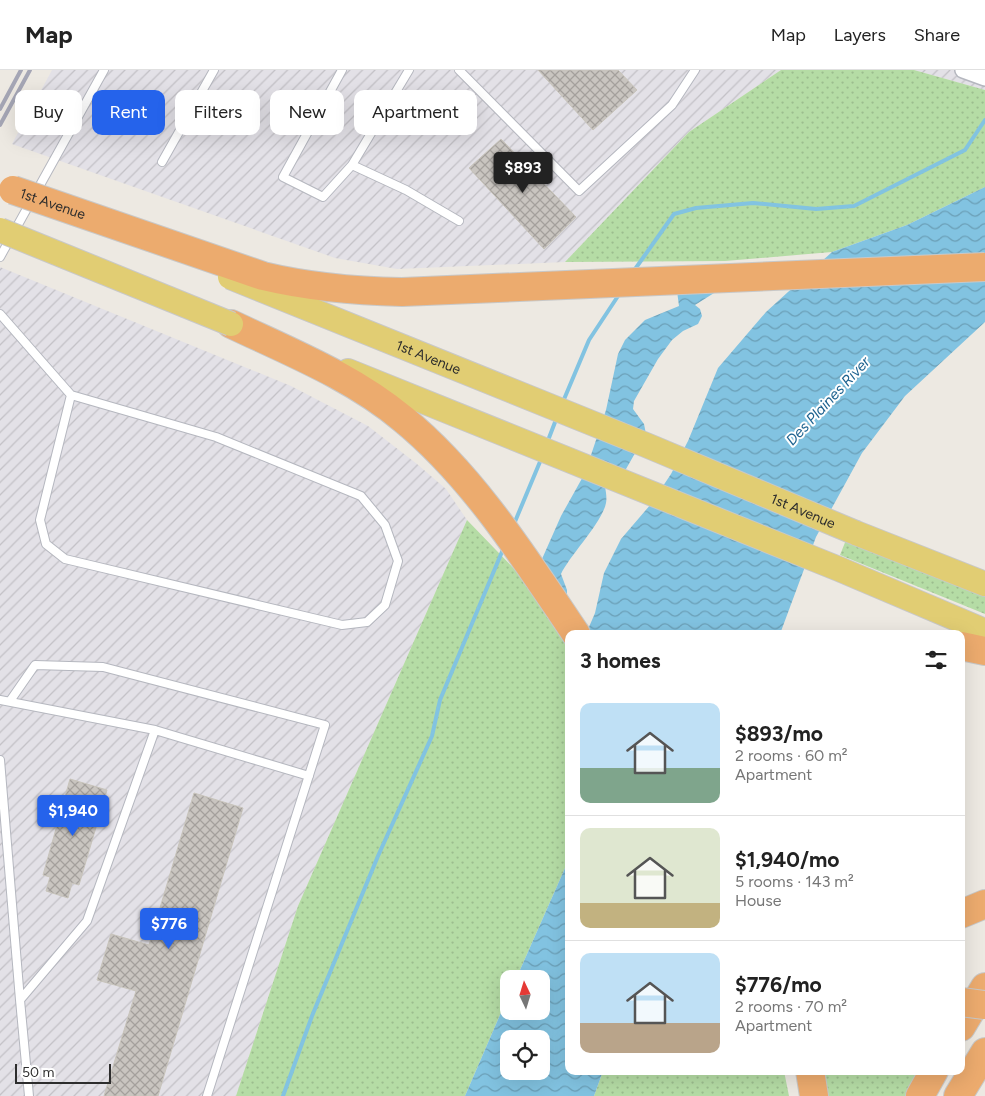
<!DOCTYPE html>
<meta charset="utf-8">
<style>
:root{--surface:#fff;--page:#f2f2f2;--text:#222;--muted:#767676;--line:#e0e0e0;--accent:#2563eb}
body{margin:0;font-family:Figtree,sans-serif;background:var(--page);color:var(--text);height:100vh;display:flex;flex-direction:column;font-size:19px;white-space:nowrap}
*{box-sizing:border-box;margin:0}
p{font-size:16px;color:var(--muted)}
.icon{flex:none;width:28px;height:28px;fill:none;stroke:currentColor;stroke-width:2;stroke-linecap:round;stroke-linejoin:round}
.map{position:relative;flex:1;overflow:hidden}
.panel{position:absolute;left:565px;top:560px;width:400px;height:445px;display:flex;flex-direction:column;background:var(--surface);border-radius:10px;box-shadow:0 5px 20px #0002}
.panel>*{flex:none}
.top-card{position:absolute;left:15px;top:20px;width:475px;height:45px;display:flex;gap:10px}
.needle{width:32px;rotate:356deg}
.fabs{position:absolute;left:500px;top:900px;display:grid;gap:10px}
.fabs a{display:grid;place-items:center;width:50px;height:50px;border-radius:10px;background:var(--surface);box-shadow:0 5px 20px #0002;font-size:25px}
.scale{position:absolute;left:15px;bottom:12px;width:96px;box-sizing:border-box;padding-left:5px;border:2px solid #2d2d2d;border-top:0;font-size:14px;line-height:18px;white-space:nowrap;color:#2d2d2d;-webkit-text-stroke:4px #fff;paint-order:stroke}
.price{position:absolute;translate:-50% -42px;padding:0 11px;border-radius:5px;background:var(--accent);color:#fff;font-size:16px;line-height:32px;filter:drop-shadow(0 1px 2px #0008)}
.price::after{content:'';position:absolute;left:50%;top:30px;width:15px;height:11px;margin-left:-8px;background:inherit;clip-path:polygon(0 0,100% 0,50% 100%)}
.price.current{background:#222;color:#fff}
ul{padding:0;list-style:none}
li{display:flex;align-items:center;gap:15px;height:125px;padding:0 15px}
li+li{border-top:1px solid var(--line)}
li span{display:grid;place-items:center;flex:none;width:140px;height:100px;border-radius:10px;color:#555}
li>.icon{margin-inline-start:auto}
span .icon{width:60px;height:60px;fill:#fffc;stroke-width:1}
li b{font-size:21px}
h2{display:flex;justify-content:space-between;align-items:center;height:60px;padding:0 15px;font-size:21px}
.pill{padding:0 18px;border-radius:10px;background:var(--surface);box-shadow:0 5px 20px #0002;font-size:18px;line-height:45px}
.pill.current{background:var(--accent);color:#fff}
header{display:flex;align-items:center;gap:30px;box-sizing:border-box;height:70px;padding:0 25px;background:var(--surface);border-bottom:1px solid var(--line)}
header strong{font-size:24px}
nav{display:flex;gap:28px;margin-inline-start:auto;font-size:18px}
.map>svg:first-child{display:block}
.industrial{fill:url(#industrial-furrows)}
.grass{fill:url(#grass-dots)}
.water{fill:url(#water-waves);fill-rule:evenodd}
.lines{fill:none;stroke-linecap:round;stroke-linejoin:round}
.stream{stroke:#82c3e1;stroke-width:4}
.building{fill:url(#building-cross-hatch);stroke:#c8c4bb}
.service-casing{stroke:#b5b7bf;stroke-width:10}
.minor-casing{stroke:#b5b7bf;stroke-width:18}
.primary-casing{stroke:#c8c8c8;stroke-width:26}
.motorway-casing{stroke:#c8c8c8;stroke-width:30}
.service{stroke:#fff;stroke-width:8}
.minor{stroke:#fff;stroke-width:15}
.primary{stroke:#e1cd73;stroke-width:24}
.motorway{stroke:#ecab6e;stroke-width:28}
.rail{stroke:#a5a6b5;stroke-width:4}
.primary-bridge-casing{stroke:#c8c8c8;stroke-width:26;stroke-linecap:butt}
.motorway-bridge-casing{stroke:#c8c8c8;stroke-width:30;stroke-linecap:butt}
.primary-bridge{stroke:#e1cd73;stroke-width:24}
.motorway-bridge{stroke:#ecab6e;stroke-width:28}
.labels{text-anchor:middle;stroke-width:4;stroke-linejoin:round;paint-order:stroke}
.street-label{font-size:14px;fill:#2d2d2d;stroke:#fff}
.water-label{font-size:15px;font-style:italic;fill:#1e6390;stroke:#fff}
</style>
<header>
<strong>Map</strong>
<nav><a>Map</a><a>Layers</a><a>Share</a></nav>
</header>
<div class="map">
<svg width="985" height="1026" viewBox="0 0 985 1026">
<defs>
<pattern id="industrial-furrows" width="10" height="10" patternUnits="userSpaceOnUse" patternTransform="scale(1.25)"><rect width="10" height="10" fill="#e3e1e7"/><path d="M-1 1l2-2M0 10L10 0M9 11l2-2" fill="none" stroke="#c3c1c6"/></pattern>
<pattern id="grass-dots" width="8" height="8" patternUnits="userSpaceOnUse" patternTransform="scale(1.25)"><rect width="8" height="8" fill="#b5dca5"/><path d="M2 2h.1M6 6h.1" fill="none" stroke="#9cbd8e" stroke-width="1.8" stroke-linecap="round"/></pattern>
<pattern id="water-waves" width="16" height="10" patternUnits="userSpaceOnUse" patternTransform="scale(1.25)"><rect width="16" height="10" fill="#82c3e1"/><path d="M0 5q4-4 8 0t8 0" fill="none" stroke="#6b9fb7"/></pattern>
<pattern id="building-cross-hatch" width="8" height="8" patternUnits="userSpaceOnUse" patternTransform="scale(1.25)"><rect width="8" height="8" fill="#c9c5c0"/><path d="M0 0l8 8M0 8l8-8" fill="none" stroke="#a4a09c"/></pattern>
</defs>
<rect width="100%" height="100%" fill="#ede9e2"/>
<!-- industrial -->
<path class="industrial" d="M 52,0 L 781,0 L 689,62 L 565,192 L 397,199 L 335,188 L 12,74 Z
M 914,0 L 985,0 L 985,20 Z
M 0,197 L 291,316 L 368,356 L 417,394 L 446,419 L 467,450 L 298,836 L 236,1026 L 0,1026 Z"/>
<!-- grass -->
<path class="grass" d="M 781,0 L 914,0 L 985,20 L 985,117 L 907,155 L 832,182 L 725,191 L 565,192 L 689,62 Z
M 467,450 L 521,506 L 569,573 L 569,789 L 516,909 L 509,909 L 509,924 L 465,1026 L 236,1026 L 298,836 Z
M 846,470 L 985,526 L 985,544 L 840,485 Z
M 603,1001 L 784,1001 L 789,1026 L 594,1026 Z
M 821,1001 L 920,1001 L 905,1026 L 825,1026 Z"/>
<!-- water -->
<path class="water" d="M 985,117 L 985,252 L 905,326 L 862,383 L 816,467 L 780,564 L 586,564 L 595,543 L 604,503 L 621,469 L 651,434 L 671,404 L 688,371 L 718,298 L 766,242 L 832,182 L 907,155 Z
M 722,218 L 695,235 L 700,239 L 702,246 L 698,254 L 683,261 L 672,270 L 658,289 L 634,331 L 633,339 L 644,354 L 646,364 L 626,399 L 605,417 C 606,422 607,428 606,433 C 602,453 570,485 561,504 L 567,520 L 567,531 L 538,498 L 561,446 L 585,403 L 606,340 L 618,284 L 625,270 L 645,250 L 679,236 L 677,221 Z
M 569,789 L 569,1001 L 603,1001 L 594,1026 L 465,1026 L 509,924 L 509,941 L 541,941 L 541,909 L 516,909 ZM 509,969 L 541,969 L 541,1001 L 509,1001 Z"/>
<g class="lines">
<!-- stream -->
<path class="stream" d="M 633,202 L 674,144 L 696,138 L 753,133 L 816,139 L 854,136 L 965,80 L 985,50
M 562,334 L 589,270 L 620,223
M 547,373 L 557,347
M 514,454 L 542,387
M 283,1026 L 312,946 L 378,786 L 432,666 L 440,630 L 504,477"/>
</g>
<!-- building -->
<path class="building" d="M 538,0 L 618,0 L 637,20 L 593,60 Z
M 501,69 L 576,147 L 544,179 L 469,98 Z
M 70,709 L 107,720 L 79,815 L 72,813 L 68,828 L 46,821 L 50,807 L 43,805 Z
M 194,723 L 243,738 L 158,1026 L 104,1026 L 136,921 L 97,910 L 111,864 L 149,875 Z"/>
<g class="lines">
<!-- service casing -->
<g class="service-casing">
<path id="service" d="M 342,0 L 283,107 L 323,127 L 352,95 L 409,0
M 459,0 L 579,121 L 672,35 L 695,0
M 162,92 L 214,0
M 352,95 L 406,120 L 459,151
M 0,187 L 104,0
M 0,244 L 71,325 L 216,367 L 361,426 L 385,455 L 398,491 L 385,535 L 367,552 L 342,555 L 65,489 L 46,474 L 40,450 L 71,325
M 0,630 L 155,660 L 87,851 L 20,930 L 0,690
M 10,631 L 35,595 L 103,597 L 325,655 L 207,1026
M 155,660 L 309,706
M 20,930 L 29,1026"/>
</g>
<!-- minor casing -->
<g class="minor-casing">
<path id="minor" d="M 963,0 L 985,8"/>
</g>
<!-- primary casing -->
<g class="primary-casing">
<path id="primary" d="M 348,301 L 839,499 L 985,561
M 856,463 L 985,514"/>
</g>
<!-- motorway casing -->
<g class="motorway-casing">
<path id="motorway" d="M 231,254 C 290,282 353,307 403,349 C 473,406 526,490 576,564
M 961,576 L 985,581
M 961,844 L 985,834
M 961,957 L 985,917
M 810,1001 L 814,1026
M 920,1026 L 934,1001
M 958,1026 L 985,982"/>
</g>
<!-- service -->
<use href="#service" class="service"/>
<!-- minor -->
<use href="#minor" class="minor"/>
<!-- primary -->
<use href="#primary" class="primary"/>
<!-- motorway -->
<use href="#motorway" class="motorway"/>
<!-- rail -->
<path class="rail" d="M 0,39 L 21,0
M 0,55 L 30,0"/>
<!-- primary-bridge casing -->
<g class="primary-bridge-casing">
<g id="primary-bridge">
<path d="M 0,160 L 231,254"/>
<path id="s1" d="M 230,207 L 646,375 L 856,463"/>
</g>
</g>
<!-- motorway-bridge casing -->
<g class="motorway-bridge-casing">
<g id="motorway-bridge">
<path id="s2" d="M 13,120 L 263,206 C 309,217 354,221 402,222 L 985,197"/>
<path d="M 961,932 L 985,935"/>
</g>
</g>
<!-- primary-bridge -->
<use href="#primary-bridge" class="primary-bridge"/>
<!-- motorway-bridge -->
<use href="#motorway-bridge" class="motorway-bridge"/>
</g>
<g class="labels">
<!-- street labels -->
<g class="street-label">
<text dy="5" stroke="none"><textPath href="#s2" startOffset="42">1st Avenue</textPath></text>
<text dy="5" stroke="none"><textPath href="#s1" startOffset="214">1st Avenue</textPath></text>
<text dy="5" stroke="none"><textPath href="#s1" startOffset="619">1st Avenue</textPath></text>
</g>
<!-- water labels -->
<g class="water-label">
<text transform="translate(828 331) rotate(-47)" y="5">Des Plaines River</text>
</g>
</g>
</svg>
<div class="fabs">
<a><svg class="needle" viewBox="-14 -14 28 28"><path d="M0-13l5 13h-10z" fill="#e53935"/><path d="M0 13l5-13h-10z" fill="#767676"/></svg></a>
<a><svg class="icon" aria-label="locate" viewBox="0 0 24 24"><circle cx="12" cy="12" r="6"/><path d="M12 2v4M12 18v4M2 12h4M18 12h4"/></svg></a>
</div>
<div class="scale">50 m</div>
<b class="price current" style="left:523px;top:124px">$893</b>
<b class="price" style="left:73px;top:767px">$1,940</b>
<b class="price" style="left:169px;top:880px">$776</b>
<div class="top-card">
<a class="pill">Buy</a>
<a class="pill current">Rent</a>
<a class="pill">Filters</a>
<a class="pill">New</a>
<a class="pill">Apartment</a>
</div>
<section class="panel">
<h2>3 homes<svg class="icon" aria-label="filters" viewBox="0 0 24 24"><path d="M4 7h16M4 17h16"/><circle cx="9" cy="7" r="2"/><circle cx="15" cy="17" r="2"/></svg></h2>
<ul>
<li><span style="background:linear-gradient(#bfe0f5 65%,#7fa58c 0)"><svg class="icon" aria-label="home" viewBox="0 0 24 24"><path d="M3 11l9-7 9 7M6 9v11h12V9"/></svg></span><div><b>$893/mo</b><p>2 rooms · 60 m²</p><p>Apartment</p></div></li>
<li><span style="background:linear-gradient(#dfe7d0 75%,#c2b280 0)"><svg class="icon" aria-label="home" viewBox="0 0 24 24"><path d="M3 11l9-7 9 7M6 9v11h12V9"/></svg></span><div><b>$1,940/mo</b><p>5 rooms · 143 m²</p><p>House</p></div></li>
<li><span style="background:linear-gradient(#bfe0f5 70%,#b9a48a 0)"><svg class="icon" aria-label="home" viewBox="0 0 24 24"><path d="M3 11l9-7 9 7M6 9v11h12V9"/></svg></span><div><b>$776/mo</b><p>2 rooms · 70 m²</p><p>Apartment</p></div></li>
</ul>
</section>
</div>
